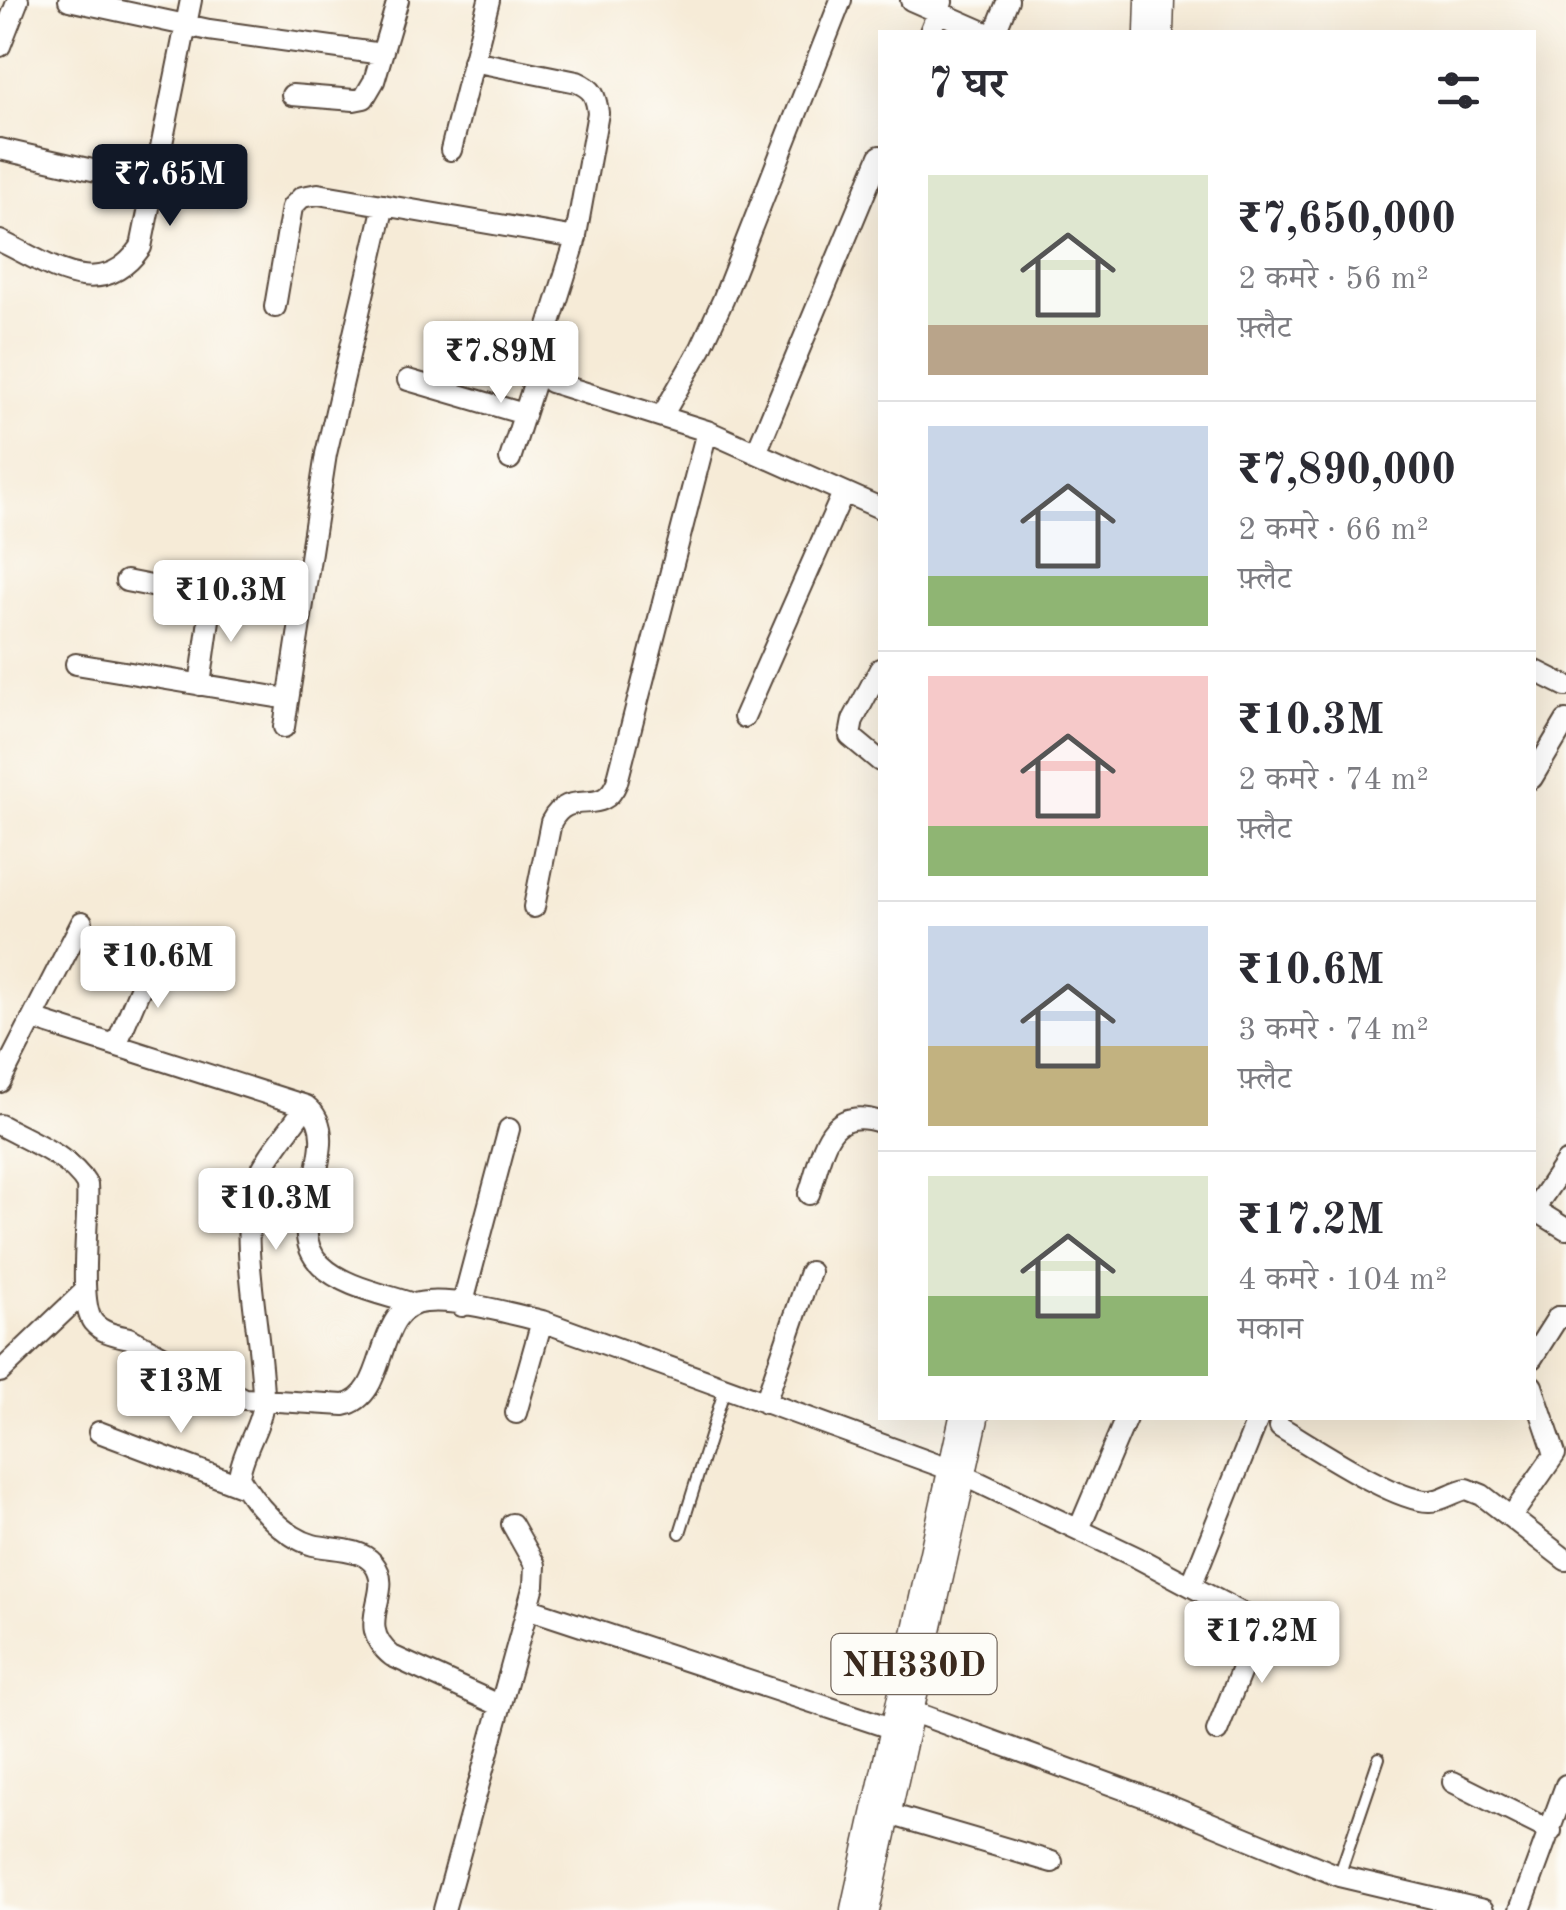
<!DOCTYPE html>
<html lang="hi">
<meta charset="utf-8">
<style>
:root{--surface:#fff;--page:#f2f2f3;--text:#2b2b33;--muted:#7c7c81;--line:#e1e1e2;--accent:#111827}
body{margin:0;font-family:"Old Standard TT","Noto Serif Devanagari",serif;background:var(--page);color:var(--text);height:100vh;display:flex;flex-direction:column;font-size:38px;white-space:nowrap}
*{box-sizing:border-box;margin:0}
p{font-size:32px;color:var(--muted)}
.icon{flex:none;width:55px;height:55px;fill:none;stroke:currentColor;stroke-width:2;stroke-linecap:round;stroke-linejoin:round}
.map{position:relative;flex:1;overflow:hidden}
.side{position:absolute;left:878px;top:30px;width:658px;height:1390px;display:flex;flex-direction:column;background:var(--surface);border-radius:0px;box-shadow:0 10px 40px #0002}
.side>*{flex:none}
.price{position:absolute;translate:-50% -85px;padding:0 22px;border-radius:10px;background:#fff;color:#222;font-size:32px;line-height:65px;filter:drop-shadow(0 2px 5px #0008)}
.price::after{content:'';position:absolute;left:50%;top:60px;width:30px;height:22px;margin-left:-15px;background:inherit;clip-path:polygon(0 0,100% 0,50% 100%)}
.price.current{background:var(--accent);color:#fff}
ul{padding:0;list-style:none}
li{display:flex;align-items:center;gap:30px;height:250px;padding:0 50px}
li+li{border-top:2px solid var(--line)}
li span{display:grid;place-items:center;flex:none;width:280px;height:200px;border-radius:0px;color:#555}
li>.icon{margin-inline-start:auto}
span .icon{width:120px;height:120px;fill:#fffc;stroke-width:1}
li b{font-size:42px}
h2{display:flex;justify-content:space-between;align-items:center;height:120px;padding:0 50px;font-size:42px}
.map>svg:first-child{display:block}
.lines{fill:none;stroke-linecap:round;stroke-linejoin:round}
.lane-casing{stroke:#57473a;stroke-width:14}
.street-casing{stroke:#57473a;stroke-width:24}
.highway-casing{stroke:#57473a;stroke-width:41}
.lane{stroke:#fff;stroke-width:10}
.street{stroke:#fff;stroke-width:20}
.highway{stroke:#fff;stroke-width:38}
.labels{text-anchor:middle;stroke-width:9;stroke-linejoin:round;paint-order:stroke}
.shield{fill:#fdfcf7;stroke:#75695f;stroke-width:2.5}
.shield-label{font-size:35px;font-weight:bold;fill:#3b2a1e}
</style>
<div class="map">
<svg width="1566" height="1910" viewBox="0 0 1566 1910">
<rect width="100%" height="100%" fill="#fdfcf7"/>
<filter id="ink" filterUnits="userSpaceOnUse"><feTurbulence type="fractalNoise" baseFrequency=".01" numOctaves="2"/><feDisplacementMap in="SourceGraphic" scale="20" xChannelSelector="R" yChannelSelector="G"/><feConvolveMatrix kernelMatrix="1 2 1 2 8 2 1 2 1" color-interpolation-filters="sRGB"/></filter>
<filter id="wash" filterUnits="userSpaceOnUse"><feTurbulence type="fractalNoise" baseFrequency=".0048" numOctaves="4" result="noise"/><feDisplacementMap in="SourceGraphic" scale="40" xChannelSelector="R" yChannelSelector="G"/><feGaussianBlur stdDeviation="2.25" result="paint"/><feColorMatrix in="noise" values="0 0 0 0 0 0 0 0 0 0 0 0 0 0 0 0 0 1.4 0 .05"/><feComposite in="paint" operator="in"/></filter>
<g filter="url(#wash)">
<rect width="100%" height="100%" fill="#f6ebd7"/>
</g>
<g filter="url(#ink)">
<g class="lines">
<!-- lane casing -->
<g class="lane-casing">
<path id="lane" d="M 680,1533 L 725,1388
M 1339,1876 L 1379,1758"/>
</g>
<!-- street casing -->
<g class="street-casing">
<path id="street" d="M 69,0 L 209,30 L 382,54
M 911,0 L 984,32
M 930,32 L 942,2
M 995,32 L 1008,0
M 0,46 L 18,0
M 473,61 L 577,82 C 593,89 596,96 598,113 L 574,246 L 541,351 L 539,368 L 551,382 L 707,431 L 880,508
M 292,95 L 354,100 L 364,98 L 374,81 L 398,0
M 0,149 L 154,184
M 451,150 L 489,0
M 0,241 C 49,264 100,305 141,247 L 191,0
M 275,307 L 292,207 L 302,197 L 318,194 L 576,238
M 408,380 L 524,414
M 662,416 L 701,348 L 723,300 L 841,0
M 756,453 L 880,156
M 510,459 L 539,368
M 126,581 L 212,598 L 302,610
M 76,664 L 288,699
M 880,669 L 853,720 L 850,736 L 880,761
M 1532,669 L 1566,686
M 200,685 L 212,598
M 744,717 L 843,493
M 284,727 L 326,454 L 384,205
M 1532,778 L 1566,721
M 534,907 L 551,822 C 570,785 602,820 617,782 L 707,431
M 33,1019 L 306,1106 C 351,1140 277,1224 321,1265 C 343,1287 385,1294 413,1304
M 116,1045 L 154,956
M 0,1082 L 82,922
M 306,1106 C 288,1132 262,1160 253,1190 C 239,1244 262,1338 263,1397 C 264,1423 242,1450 239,1477 C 254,1503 283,1537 313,1545 C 332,1550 359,1547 373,1563 C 397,1592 351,1623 392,1656 L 499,1705
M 0,1125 C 29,1141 70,1156 87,1185 C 90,1215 77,1301 93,1322 C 102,1333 116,1335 129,1338 L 244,1399 L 344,1405 C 391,1395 372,1305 426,1302 C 461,1299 508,1313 542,1321 L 957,1472 L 1138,1558 L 1289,1638
M 809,1194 C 823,1154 825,1104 880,1122
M 1532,1208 L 1566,1229
M 1532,1212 L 1566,1162
M 462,1306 L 509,1129
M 1532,1358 L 1558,1317 L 1566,1317
M 0,1372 L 85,1291
M 765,1403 L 810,1272
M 516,1413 L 542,1321
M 1280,1427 C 1311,1445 1397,1503 1430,1501 C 1442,1501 1454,1491 1467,1489 L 1482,1495 L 1566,1560
M 99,1432 L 244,1487
M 1511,1517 L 1555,1454 L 1532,1386
M 1079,1529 L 1126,1418
M 1191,1586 L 1257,1421
M 530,1609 L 900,1731
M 905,1709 L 1167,1805 L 1339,1876 L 1483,1910
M 1217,1731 L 1260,1623
M 1453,1782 L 1551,1831
M 882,1812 L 1052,1862
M 444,1910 L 534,1585 L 535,1565 L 512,1524
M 1520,1910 L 1566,1785"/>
</g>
<!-- highway casing -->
<g class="highway-casing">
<path id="highway" d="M 1154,32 L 1155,0
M 860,1910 L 969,1418"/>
</g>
<!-- lane -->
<use href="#lane" class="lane"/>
<!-- street -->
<use href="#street" class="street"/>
<!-- highway -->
<use href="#highway" class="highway"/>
</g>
</g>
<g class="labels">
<!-- shield labels -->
<rect class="shield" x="831.5" y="1634" width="165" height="60" rx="8"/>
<g class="shield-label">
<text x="914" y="1676">NH330D</text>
</g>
</g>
</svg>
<b class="price current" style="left:170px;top:229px">₹7.65M</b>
<b class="price" style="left:501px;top:406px">₹7.89M</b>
<b class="price" style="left:231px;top:645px">₹10.3M</b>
<b class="price" style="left:158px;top:1011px">₹10.6M</b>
<b class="price" style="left:276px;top:1253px">₹10.3M</b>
<b class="price" style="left:181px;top:1436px">₹13M</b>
<b class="price" style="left:1262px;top:1686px">₹17.2M</b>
<section class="side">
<h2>7 घर<svg class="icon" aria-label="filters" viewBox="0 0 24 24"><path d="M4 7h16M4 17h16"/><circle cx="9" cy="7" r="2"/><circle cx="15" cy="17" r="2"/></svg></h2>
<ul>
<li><span style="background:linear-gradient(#dfe7d0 75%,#b9a48a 0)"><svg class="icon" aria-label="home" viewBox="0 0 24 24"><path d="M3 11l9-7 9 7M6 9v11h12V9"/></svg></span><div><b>₹7,650,000</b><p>2 कमरे · 56 m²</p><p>फ़्लैट</p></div></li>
<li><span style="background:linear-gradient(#c9d6e8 75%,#8fb573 0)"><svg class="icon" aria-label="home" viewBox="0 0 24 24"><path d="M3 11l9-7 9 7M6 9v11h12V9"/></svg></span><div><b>₹7,890,000</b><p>2 कमरे · 66 m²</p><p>फ़्लैट</p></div></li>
<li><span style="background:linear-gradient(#f6c9c9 75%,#8fb573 0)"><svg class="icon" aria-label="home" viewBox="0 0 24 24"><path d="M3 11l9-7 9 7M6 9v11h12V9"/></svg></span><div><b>₹10.3M</b><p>2 कमरे · 74 m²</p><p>फ़्लैट</p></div></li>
<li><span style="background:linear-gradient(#c9d6e8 60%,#c2b280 0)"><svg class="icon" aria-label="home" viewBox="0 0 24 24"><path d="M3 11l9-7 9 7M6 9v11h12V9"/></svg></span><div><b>₹10.6M</b><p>3 कमरे · 74 m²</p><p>फ़्लैट</p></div></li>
<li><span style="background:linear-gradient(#dfe7d0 60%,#8fb573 0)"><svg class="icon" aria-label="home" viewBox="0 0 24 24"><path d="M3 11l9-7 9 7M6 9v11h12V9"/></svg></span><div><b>₹17.2M</b><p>4 कमरे · 104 m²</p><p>मकान</p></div></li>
</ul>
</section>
</div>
